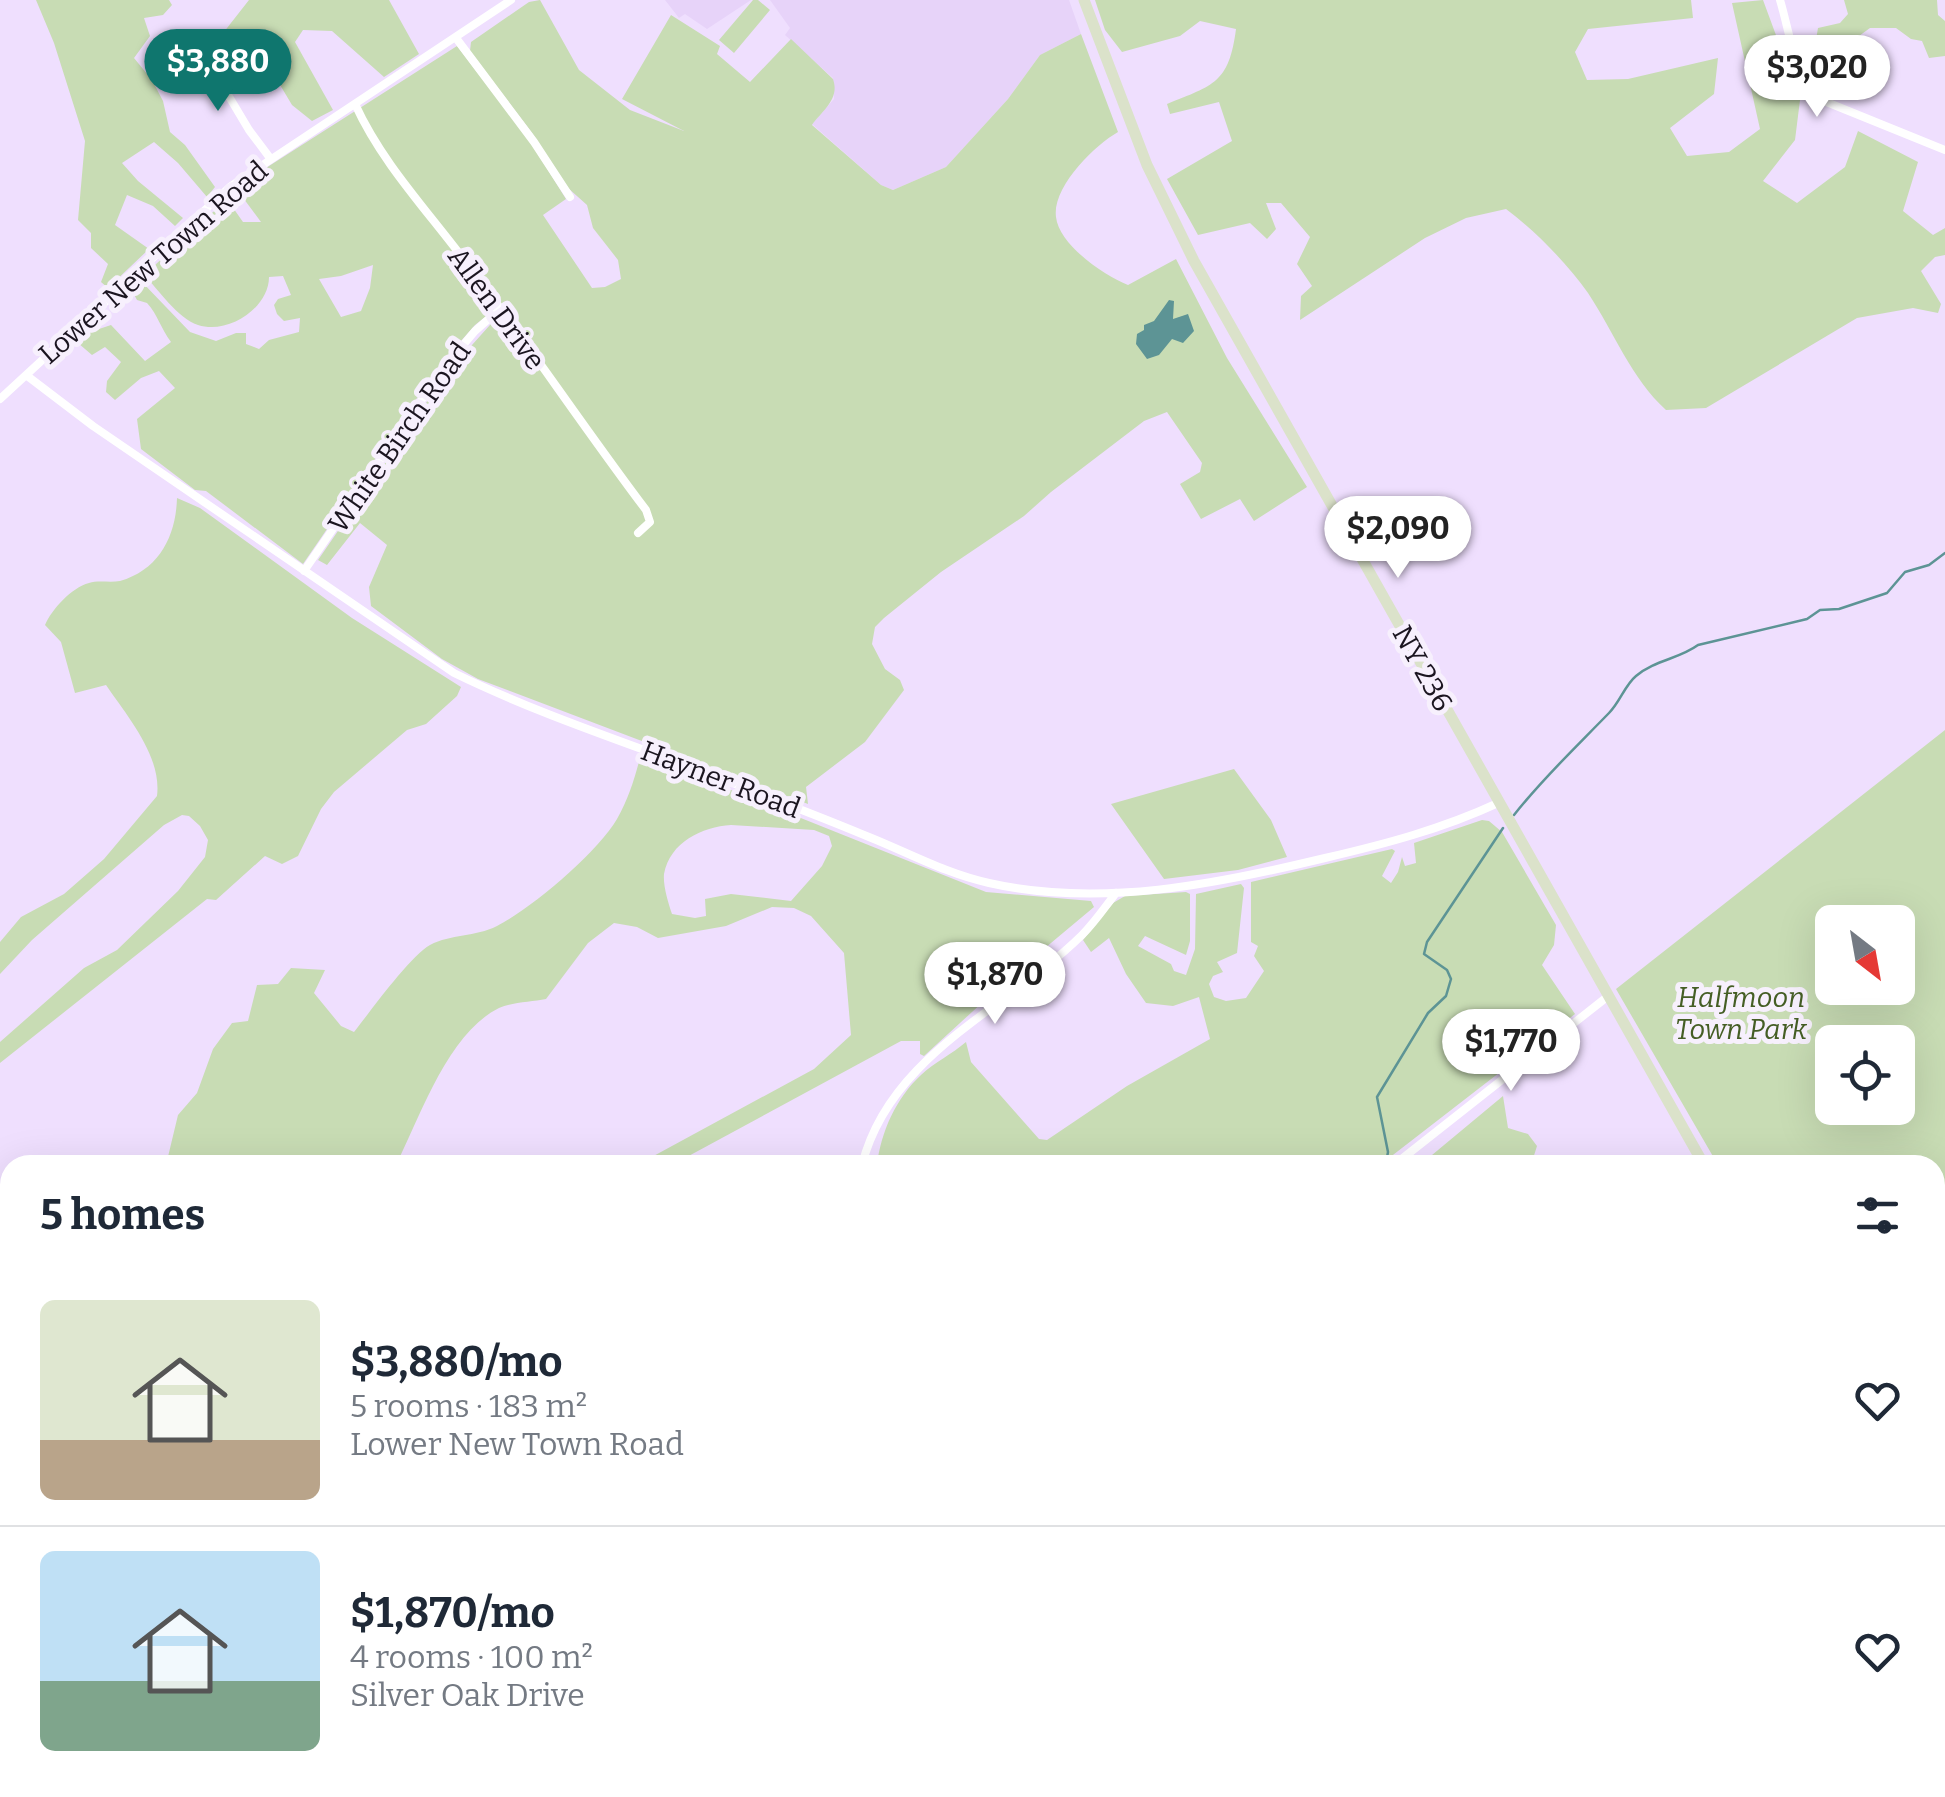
<!DOCTYPE html>
<meta charset="utf-8">
<style>
:root{--surface:#fff;--page:#f2f2f3;--text:#1f2937;--muted:#747a83;--line:#e0e1e3;--accent:#0f766e}
body{margin:0;font-family:Bitter,serif;background:var(--page);color:var(--text);height:100vh;display:flex;flex-direction:column;font-size:38px;white-space:nowrap}
*{box-sizing:border-box;margin:0}
p{font-size:32px;color:var(--muted)}
.icon{flex:none;width:55px;height:55px;fill:none;stroke:currentColor;stroke-width:2;stroke-linecap:round;stroke-linejoin:round}
.map{position:relative;flex:1;overflow:hidden}
.panel{position:absolute;left:0px;top:1155px;width:1945px;height:642px;display:flex;flex-direction:column;background:var(--surface);border-radius:30px 30px 0 0;box-shadow:0 10px 40px #0002}
.panel>*{flex:none}
.needle{width:65px;rotate:149deg}
.buttons{position:absolute;left:1815px;top:905px;display:grid;gap:20px}
.buttons a{display:grid;place-items:center;width:100px;height:100px;border-radius:15px;background:var(--surface);box-shadow:0 10px 40px #0002;font-size:50px}
.price{position:absolute;translate:-50% -85px;padding:0 22px;border-radius:35px;background:#fff;color:#222;font-size:32px;line-height:65px;filter:drop-shadow(0 2px 5px #0008)}
.price::after{content:'';position:absolute;left:50%;top:60px;width:30px;height:22px;margin-left:-15px;background:inherit;clip-path:polygon(0 0,100% 0,50% 100%)}
.price.selected{background:var(--accent);color:#fff}
ul{padding:0;list-style:none}
li{display:flex;align-items:center;gap:30px;height:250px;padding:0 40px}
li+li{border-top:2px solid var(--line)}
li span{display:grid;place-items:center;flex:none;width:280px;height:200px;border-radius:15px;color:#555}
li>.icon{margin-inline-start:auto}
span .icon{width:120px;height:120px;fill:#fffc;stroke-width:1}
li b{font-size:42px}
h2{display:flex;justify-content:space-between;align-items:center;height:120px;padding:0 40px;font-size:42px}
.map>svg:first-child{display:block}
.built{fill:#e7d3f9}
.green{fill:#c8dcb4;fill-rule:evenodd}
.water{fill:#5d9495}
.lines{fill:none;stroke-linecap:round;stroke-linejoin:round}
.stream{stroke:#5d9495;stroke-width:2.5}
.street{stroke:#fff;stroke-width:8}
.secondary{stroke:#dbe2ca;stroke-width:11}
.labels{text-anchor:middle;stroke-width:10;stroke-linejoin:round;paint-order:stroke}
.street-label{font-size:28px;fill:#1b1520;stroke:#f7f0fd}
.park-label{font-size:28px;font-style:italic;fill:#455e25;stroke:#f7f0fd}
</style>
<div class="map">
<svg width="1945" height="1797" viewBox="0 0 1945 1797">
<rect width="100%" height="100%" fill="#efdffe"/>
<!-- built -->
<path class="built" d="M 665,0 L 751,0 L 707,29 L 685,14 L 679,18 Z
M 770,0 L 1069,0 L 1081,34 L 1040,55 L 1008,99 L 946,167 L 893,190 L 881,185 L 812,124 L 834,99 L 833,78 L 785,35 L 790,28 Z"/>
<!-- green -->
<path class="green" d="M 36,0 L 169,0 L 172,5 L 163,15 L 144,18 L 150,36 L 134,58 L 152,80 L 163,101 L 170,132 L 185,145 L 215,187 L 207,197 L 178,163 L 154,142 L 122,163 L 138,181 L 183,218 L 175,226 L 153,206 L 127,195 L 115,225 L 149,249 L 108,288 L 101,282 L 108,264 L 91,248 L 91,233 L 78,220 L 85,141 L 54,43 Z
M 249,0 L 389,0 L 419,54 L 384,77 L 332,31 L 303,30 L 295,42 L 333,110 L 312,121 L 292,105 L 267,63 L 230,86 L 209,51 Z
M 540,0 L 579,70 L 630,110 L 684,131 L 622,99 L 671,15 L 720,46 L 717,54 L 750,82 L 791,39 L 833,79 C 840,99 823,110 812,125 L 881,185 L 893,190 L 946,167 L 1008,99 L 1040,55 L 1081,34 L 1118,132 C 1095,145 1052,187 1056,217 C 1059,245 1105,276 1128,285 L 1176,259 L 1227,358 L 1307,487 L 1254,521 L 1240,499 L 1201,519 L 1180,484 L 1200,472 L 1202,463 L 1167,412 L 1144,421 L 1051,492 L 1024,516 L 941,572 L 884,618 L 875,627 L 872,644 L 885,669 L 900,680 L 904,690 L 865,742 L 806,787 L 808,804 L 478,679 L 442,659 L 371,606 L 369,587 L 387,545 L 360,523 L 327,565 L 318,560 L 446,374 L 498,316 L 494,310 L 475,325 L 439,366 L 303,564 L 206,491 L 195,490 L 141,449 L 137,419 L 175,388 L 159,371 L 141,378 L 115,400 L 106,392 L 107,381 L 121,362 L 105,347 L 92,355 L 78,343 L 90,332 L 111,325 L 145,361 L 171,342 C 161,329 158,315 147,303 L 137,300 L 131,289 L 141,281 L 190,332 L 216,341 L 236,333 L 246,333 L 246,344 L 259,349 L 269,340 L 299,332 L 300,318 L 284,321 L 277,314 L 274,305 L 278,299 L 291,295 L 283,276 L 269,277 C 269,308 228,335 198,325 C 177,318 159,290 144,275 L 213,212 L 229,202 L 243,222 L 261,222 L 238,191 L 269,166 L 457,46 L 528,138 L 566,199 L 543,215 L 592,288 L 605,287 L 621,279 L 618,260 L 593,228 L 587,205 L 568,188 L 532,133 L 470,51 L 471,42 L 529,2 ZM 373,265 L 370,288 L 361,311 L 341,317 L 319,279 L 341,276 Z
M 753,0 L 758,0 L 770,10 L 734,53 L 719,40 Z
M 1095,0 L 1691,0 L 1693,18 L 1588,29 L 1575,52 L 1587,80 L 1628,79 L 1718,58 L 1714,94 L 1670,128 L 1687,156 L 1729,152 L 1760,129 L 1732,3 L 1763,0 L 1800,100 L 1795,140 L 1763,181 L 1797,203 L 1845,167 L 1858,131 L 1918,162 L 1903,211 L 1933,235 L 1945,228 L 1945,255 L 1935,257 L 1921,271 L 1941,304 L 1938,313 L 1913,308 L 1857,318 L 1706,408 L 1666,410 C 1631,378 1614,332 1588,293 C 1567,263 1535,231 1506,209 L 1466,218 L 1425,238 L 1300,320 L 1301,296 L 1312,286 L 1297,264 L 1310,237 L 1281,203 L 1266,203 L 1276,229 L 1267,239 L 1250,223 L 1198,235 L 1167,179 L 1232,141 L 1219,102 L 1170,114 L 1167,104 C 1214,85 1229,83 1236,29 L 1200,21 L 1180,36 L 1122,52 L 1105,30 Z
M 1844,0 L 1937,0 L 1938,15 L 1945,21 L 1945,56 L 1929,58 L 1922,41 L 1911,39 L 1896,28 L 1870,28 L 1830,57 L 1813,57 L 1818,28 L 1840,23 L 1848,14 Z
M 177,498 L 200,508 L 352,618 L 461,687 L 457,696 L 426,724 L 407,730 L 334,792 L 321,809 L 298,856 L 282,864 L 265,856 L 216,900 L 207,899 L 0,1063 L 0,1042 L 84,968 L 117,950 L 178,891 L 205,857 L 208,840 L 200,826 L 189,816 L 182,815 L 164,825 L 32,940 L 0,974 L 0,942 L 21,917 L 64,894 L 104,859 L 157,796 C 162,756 127,716 106,685 L 75,693 L 61,642 L 45,625 C 52,609 71,588 89,583 C 98,580 110,583 120,581 C 159,570 176,536 177,498 Z
M 1945,730 L 1945,1570 L 1935,1552 L 1935,1165 L 1718,1165 L 1616,989 ZM 1832,922 L 1898,922 L 1898,988 L 1832,988 ZM 1832,1042 L 1898,1042 L 1898,1108 L 1832,1108 Z
M 641,754 L 986,892 L 1091,901 L 1094,907 L 1008,979 L 924,1056 L 920,1054 L 920,1041 L 901,1041 L 672,1165 L 637,1165 L 814,1069 L 851,1035 L 844,953 L 811,916 L 794,908 L 772,907 L 726,926 L 658,938 L 637,927 L 614,923 L 588,943 L 546,999 C 532,1002 512,1002 499,1008 C 448,1033 420,1117 396,1165 L 166,1165 L 178,1115 L 197,1093 L 213,1049 L 232,1023 L 248,1021 L 257,985 L 278,984 L 291,968 L 325,970 L 314,993 L 341,1026 L 354,1032 C 370,1012 410,956 430,945 C 451,934 475,937 497,926 C 532,908 597,853 617,819 C 629,798 635,777 641,754 ZM 731,825 L 814,830 L 829,836 L 832,846 L 822,866 L 791,901 L 731,894 L 705,899 L 706,916 L 695,918 L 672,914 C 668,902 663,886 664,874 C 670,842 702,827 731,825 Z
M 1234,769 L 1271,820 L 1287,857 L 1238,870 L 1164,879 L 1111,804 Z
M 1482,820 L 1489,821 L 1502,832 L 1556,925 L 1554,945 L 1542,965 L 1575,1014 L 1380,1165 L 877,1165 C 881,1132 896,1098 921,1075 C 935,1062 952,1054 966,1042 L 971,1062 L 1039,1139 L 1047,1140 L 1127,1086 L 1210,1039 L 1199,997 L 1173,1006 L 1146,1003 L 1126,974 L 1109,938 L 1091,952 L 1083,940 L 1113,903 L 1125,896 L 1186,892 L 1190,894 L 1190,941 L 1186,955 L 1145,936 L 1138,946 L 1171,964 L 1174,971 L 1186,975 L 1195,949 L 1196,894 L 1241,884 L 1244,888 L 1237,953 L 1217,962 L 1223,972 L 1213,976 L 1209,984 L 1214,997 L 1226,1001 L 1246,998 L 1264,971 L 1254,956 L 1258,946 L 1251,942 L 1251,882 L 1392,849 L 1395,851 L 1382,876 L 1391,883 L 1398,872 L 1402,857 L 1405,866 L 1416,863 L 1414,843 Z
M 1503,1096 L 1508,1128 L 1528,1134 L 1537,1146 L 1531,1165 L 1420,1165 Z
M 10,1342 L 10,1580 L 0,1588 L 0,1348 Z
M 10,1735 L 10,1788 L 470,1788 L 453,1797 L 0,1797 L 0,1736 Z
M 1466,1788 L 1613,1788 L 1612,1797 L 1469,1797 Z"/>
<!-- water -->
<path class="water" d="M 1169,300 L 1174,301 L 1173,319 L 1188,314 L 1194,331 L 1183,343 L 1172,339 L 1159,355 L 1147,359 L 1136,344 L 1137,334 L 1144,330 L 1144,325 L 1154,321 Z"/>
<g class="lines">
<!-- stream -->
<path class="stream" d="M 1514,815 C 1543,778 1577,746 1609,713 C 1620,702 1625,685 1636,676 C 1655,660 1679,659 1698,645 L 1807,619 L 1820,610 L 1839,609 L 1887,593 L 1905,572 L 1929,565 L 1945,553
M 1386,1163 L 1388,1152 L 1377,1097 L 1428,1013 L 1446,996 L 1451,979 L 1447,970 L 1424,954 L 1427,942 L 1503,828
M 1935,1331 L 1945,1319
M 1446,1788 L 1447,1797"/>
<!-- street -->
<path class="street" d="M 1780,0 C 1790,33 1794,75 1819,99 L 1945,150
M 456,38 L 534,142 L 570,197
M 200,48 L 249,130 L 270,158
M 355,104 C 382,163 426,209 465,261 C 527,342 584,428 646,510 L 650,522 L 638,533
M 26,375 L 93,426 L 454,673 C 542,716 637,746 728,781 C 775,800 822,817 869,837 C 909,853 947,874 989,883 C 1100,908 1217,884 1325,858 C 1385,844 1442,829 1498,803
M 0,399 L 231,186 L 511,0
M 304,571 L 443,369 L 475,331 L 500,309
M 862,1165 C 890,1054 1007,1009 1082,935 C 1095,922 1105,907 1116,893
M 1394,1165 L 1607,997
M 600,1788 L 603,1797
M 820,1788 L 823,1797
M 1616,1797 L 1618,1788
M 1883,1797 L 1884,1788"/>
<!-- secondary -->
<path class="secondary" d="M 1084,0 L 1147,165 L 1194,261 L 1704,1165
M 1935,1572 L 1945,1590"/>
</g>
<g class="labels">
<!-- street labels -->
<g class="street-label">
<text transform="translate(153 262) rotate(-41)" y="10">Lower New Town Road</text>
<text transform="translate(497 308) rotate(54)" y="10">Allen Drive</text>
<text transform="translate(399 437) rotate(-55)" y="10">White Birch Road</text>
<text transform="translate(1423 668) rotate(61)" y="10">NY 236</text>
<text transform="translate(721 779) rotate(21)" y="10">Hayner Road</text>
</g>
<!-- park labels -->
<g class="park-label">
<text x="1741" y="1007">Halfmoon<tspan x="1741" dy="32">Town Park</tspan></text>
</g>
</g>
</svg>
<div class="buttons">
<a><svg class="needle" viewBox="-14 -14 28 28"><path d="M0-13l5 13h-10z" fill="#e53935"/><path d="M0 13l5-13h-10z" fill="#747a83"/></svg></a>
<a><svg class="icon" aria-label="locate" viewBox="0 0 24 24"><circle cx="12" cy="12" r="6"/><path d="M12 2v4M12 18v4M2 12h4M18 12h4"/></svg></a>
</div>
<b class="price selected" style="left:218px;top:114px">$3,880</b>
<b class="price" style="left:1817px;top:120px">$3,020</b>
<b class="price" style="left:1398px;top:581px">$2,090</b>
<b class="price" style="left:995px;top:1027px">$1,870</b>
<b class="price" style="left:1511px;top:1094px">$1,770</b>
<section class="panel">
<h2>5 homes<svg class="icon" aria-label="filters" viewBox="0 0 24 24"><path d="M4 7h16M4 17h16"/><circle cx="9" cy="7" r="2"/><circle cx="15" cy="17" r="2"/></svg></h2>
<ul>
<li><span style="background:linear-gradient(#dfe7d0 70%,#b9a48a 0)"><svg class="icon" aria-label="home" viewBox="0 0 24 24"><path d="M3 11l9-7 9 7M6 9v11h12V9"/></svg></span><div><b>$3,880/mo</b><p>5 rooms · 183 m²</p><p>Lower New Town Road</p></div><svg class="icon" aria-label="heart" viewBox="0 0 24 24"><path d="M12 20l-8-8c-3-5 5-10 8-4 3-6 11-1 8 4z"/></svg></li>
<li><span style="background:linear-gradient(#bfe0f5 65%,#7fa58c 0)"><svg class="icon" aria-label="home" viewBox="0 0 24 24"><path d="M3 11l9-7 9 7M6 9v11h12V9"/></svg></span><div><b>$1,870/mo</b><p>4 rooms · 100 m²</p><p>Silver Oak Drive</p></div><svg class="icon" aria-label="heart" viewBox="0 0 24 24"><path d="M12 20l-8-8c-3-5 5-10 8-4 3-6 11-1 8 4z"/></svg></li>
</ul>
</section>
</div>
